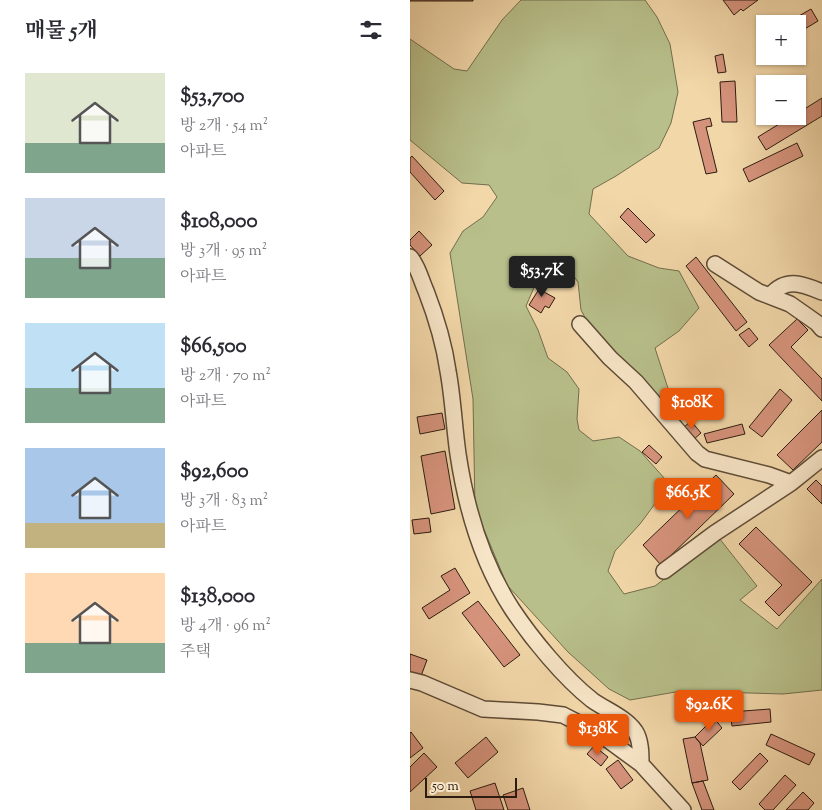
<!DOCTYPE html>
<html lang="ko">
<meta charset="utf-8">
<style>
:root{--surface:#fff;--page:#f7f7f7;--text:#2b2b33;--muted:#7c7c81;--accent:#ea580c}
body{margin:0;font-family:"Sorts Mill Goudy","Noto Serif KR",serif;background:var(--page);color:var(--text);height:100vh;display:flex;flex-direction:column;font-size:19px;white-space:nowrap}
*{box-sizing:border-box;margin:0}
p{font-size:16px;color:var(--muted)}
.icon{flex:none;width:28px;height:28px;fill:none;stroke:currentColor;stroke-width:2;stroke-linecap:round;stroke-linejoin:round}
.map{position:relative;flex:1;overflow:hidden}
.sheet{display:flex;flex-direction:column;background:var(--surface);width:410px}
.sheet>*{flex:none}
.controls{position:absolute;left:346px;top:15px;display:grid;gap:10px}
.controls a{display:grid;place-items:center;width:50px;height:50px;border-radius:0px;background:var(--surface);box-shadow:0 1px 4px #0004;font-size:25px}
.scale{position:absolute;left:15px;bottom:12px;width:92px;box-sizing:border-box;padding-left:5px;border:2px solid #2d1c10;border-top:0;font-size:14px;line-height:18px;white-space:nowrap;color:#2d1c10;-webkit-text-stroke:4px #f7e5c7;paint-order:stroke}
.price{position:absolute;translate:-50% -42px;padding:0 11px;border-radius:5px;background:var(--accent);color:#fff;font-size:16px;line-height:32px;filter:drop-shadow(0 1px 2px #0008)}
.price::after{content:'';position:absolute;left:50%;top:30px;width:15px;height:11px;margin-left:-8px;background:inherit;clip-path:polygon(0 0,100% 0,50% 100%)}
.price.on{background:#222;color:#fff}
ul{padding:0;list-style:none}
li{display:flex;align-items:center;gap:15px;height:125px;padding:0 25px}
li span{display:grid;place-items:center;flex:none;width:140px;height:100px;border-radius:0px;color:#555}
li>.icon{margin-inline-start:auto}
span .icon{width:60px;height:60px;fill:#fffc;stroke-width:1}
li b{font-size:21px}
h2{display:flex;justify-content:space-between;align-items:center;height:60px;padding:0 25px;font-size:21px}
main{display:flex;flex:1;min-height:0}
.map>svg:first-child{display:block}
.green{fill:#b8bf8a;stroke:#726e4d}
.building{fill:#d6937c;stroke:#2d1c10}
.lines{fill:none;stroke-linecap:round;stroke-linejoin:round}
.minor-casing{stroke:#5e4b36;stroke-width:18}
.minor{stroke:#f7e5c7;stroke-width:15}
</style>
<main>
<section class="sheet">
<h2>매물 5개<svg class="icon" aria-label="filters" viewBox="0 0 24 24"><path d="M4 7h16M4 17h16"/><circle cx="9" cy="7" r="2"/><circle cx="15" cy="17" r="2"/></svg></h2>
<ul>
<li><span style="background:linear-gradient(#dfe7d0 70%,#7fa58c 0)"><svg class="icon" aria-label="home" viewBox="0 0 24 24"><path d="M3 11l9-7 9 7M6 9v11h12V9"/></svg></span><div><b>$53,700</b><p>방 2개 · 54 m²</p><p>아파트</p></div></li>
<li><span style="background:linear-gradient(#c9d6e8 60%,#7fa58c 0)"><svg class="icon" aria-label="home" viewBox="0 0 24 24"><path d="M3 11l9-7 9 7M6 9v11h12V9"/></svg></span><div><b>$108,000</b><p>방 3개 · 95 m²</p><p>아파트</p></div></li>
<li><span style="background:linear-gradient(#bfe0f5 65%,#7fa58c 0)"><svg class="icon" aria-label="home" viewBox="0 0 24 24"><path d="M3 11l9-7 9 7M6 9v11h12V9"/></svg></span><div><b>$66,500</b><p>방 2개 · 70 m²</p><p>아파트</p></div></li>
<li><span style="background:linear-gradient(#a9c7e8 75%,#c2b280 0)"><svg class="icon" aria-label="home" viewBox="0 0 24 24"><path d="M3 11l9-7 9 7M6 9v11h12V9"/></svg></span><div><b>$92,600</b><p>방 3개 · 83 m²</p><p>아파트</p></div></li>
<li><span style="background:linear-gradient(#ffd9b3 70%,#7fa58c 0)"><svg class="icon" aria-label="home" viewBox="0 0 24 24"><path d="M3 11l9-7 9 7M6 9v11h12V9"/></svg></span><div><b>$138,000</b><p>방 4개 · 96 m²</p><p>주택</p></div></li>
</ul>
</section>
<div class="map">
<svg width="412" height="810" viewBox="0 0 412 810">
<rect width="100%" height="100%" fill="#f2d7a9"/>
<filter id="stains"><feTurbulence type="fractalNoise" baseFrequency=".004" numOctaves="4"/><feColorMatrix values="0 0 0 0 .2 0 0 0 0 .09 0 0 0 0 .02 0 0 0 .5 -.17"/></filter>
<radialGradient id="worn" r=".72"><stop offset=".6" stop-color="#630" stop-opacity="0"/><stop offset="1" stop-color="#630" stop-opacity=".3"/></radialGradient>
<!-- green -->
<path class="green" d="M 111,0 L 235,0 L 247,17 L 260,44 L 268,92 L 261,123 L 249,148 L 206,176 L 183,189 L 179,214 L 218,256 L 249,268 L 269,271 L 289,308 L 269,331 L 245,348 L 265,410 L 251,404 L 185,336 L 171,310 L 168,282 L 153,262 L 132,269 L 116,306 L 128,330 L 138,358 L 157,372 L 169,389 L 167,419 L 169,430 L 183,441 L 209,437 L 230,451 L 255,479 L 247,501 L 230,524 L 205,551 L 198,571 L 214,594 L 245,586 L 309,538 L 347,586 L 330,600 L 367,629 L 412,579 L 412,690 L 373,694 L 271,691 L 220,700 L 199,689 L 158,652 L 97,585 L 65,508 L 63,399 L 40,253 L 53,231 L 73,217 L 87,197 L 79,185 L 52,183 L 0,140 L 0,39 L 44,69 L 57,71 L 92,20 Z"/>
<!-- building -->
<path class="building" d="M 0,0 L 63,0 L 63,1 L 0,1 Z
M 313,0 L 348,0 L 333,11 L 331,9 L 324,15 Z
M 401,9 L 408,21 L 388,33 L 388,24 L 375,24 Z
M 313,54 L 316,72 L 308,73 L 305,56 Z
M 325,81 L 327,122 L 312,122 L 310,82 Z
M 412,98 L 412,116 L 356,150 L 348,137 L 382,116 L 388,116 L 388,113 Z
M 300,118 L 302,126 L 296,127 L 307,172 L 296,174 L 283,122 Z
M 387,143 L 393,156 L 339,182 L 333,169 Z
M 2,156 L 34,191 L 25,200 L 0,172 L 0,158 Z
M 218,208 L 245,235 L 236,243 L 210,217 Z
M 9,231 L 22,245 L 10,256 L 0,245 L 0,240 Z
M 286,257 L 337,322 L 326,331 L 276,266 Z
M 136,278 L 141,281 L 134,292 L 145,298 L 139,308 L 135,306 L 131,313 L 119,305 Z
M 387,319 L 398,330 L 381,347 L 412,379 L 412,401 L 359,345 Z
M 339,328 L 348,339 L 339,347 L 329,335 Z
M 370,389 L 382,400 L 352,437 L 339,427 Z
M 412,410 L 412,442 L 383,470 L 367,455 Z
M 32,413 L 35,429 L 10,434 L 7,417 Z
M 281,421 L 291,433 L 283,440 L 273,428 Z
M 332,424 L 335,434 L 297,443 L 294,434 Z
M 239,445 L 252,457 L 246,464 L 232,452 Z
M 35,451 L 45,509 L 21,514 L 11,456 Z
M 306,475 L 324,494 L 251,565 L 233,545 Z
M 406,480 L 412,486 L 412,504 L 397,489 Z
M 19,518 L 21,532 L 4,534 L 2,520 Z
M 346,527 L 402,582 L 369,616 L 355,602 L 372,585 L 329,544 Z
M 45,568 L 60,593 L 19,619 L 12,608 L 40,590 L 31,576 Z
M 68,601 L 110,655 L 94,667 L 52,613 Z
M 0,654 L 17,660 L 11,676 L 0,672 Z
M 360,709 L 361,722 L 322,726 L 320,712 Z
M 304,718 L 312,728 L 293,746 L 285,737 Z
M 1,732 L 13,748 L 0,758 L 0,733 Z
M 361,734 L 405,754 L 399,765 L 356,745 Z
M 76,737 L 88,752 L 58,778 L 45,763 Z
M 285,737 L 290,743 L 298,780 L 282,783 L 273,739 Z
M 184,746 L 198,757 L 191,766 L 177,754 Z
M 14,753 L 27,767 L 0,792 L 0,767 Z
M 350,753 L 358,761 L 330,790 L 322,782 Z
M 208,760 L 223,780 L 211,789 L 196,769 Z
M 375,775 L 386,785 L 363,810 L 355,810 L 349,804 Z
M 293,781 L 304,810 L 292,810 L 282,783 Z
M 85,783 L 94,810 L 66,810 L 60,791 Z
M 113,788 L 120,810 L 98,810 L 93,795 Z
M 393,792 L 404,803 L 398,810 L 376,810 Z"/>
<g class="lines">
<!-- minor casing -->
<g class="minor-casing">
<path id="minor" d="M 0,257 C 8,266 11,280 16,291 C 26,317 34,343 38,371 C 43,398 44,426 48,454 C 56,508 72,563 102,609 C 122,639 154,678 182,700 C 196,710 215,717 225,731 C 231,740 231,754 231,764
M 305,264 L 349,292 L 380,304 L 407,323 L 412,329
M 360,296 C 376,277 392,284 412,292
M 170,324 L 200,358 L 226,382 L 287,453 L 295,459 L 359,475 L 381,483
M 254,571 L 305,533 L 381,483 L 412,458
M 0,680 L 12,683 L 73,709 L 128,712 L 153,715 L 190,734 L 231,764 L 273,810"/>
</g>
<!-- minor -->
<use href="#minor" class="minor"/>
</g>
<rect width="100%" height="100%" filter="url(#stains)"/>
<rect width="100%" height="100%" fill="url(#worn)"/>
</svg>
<div class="controls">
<a>+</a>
<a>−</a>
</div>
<div class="scale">50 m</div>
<b class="price on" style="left:132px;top:298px">$53.7K</b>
<b class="price" style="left:282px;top:430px">$108K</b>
<b class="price" style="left:278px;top:520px">$66.5K</b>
<b class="price" style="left:299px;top:732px">$92.6K</b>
<b class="price" style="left:188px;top:756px">$138K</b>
</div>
</main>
